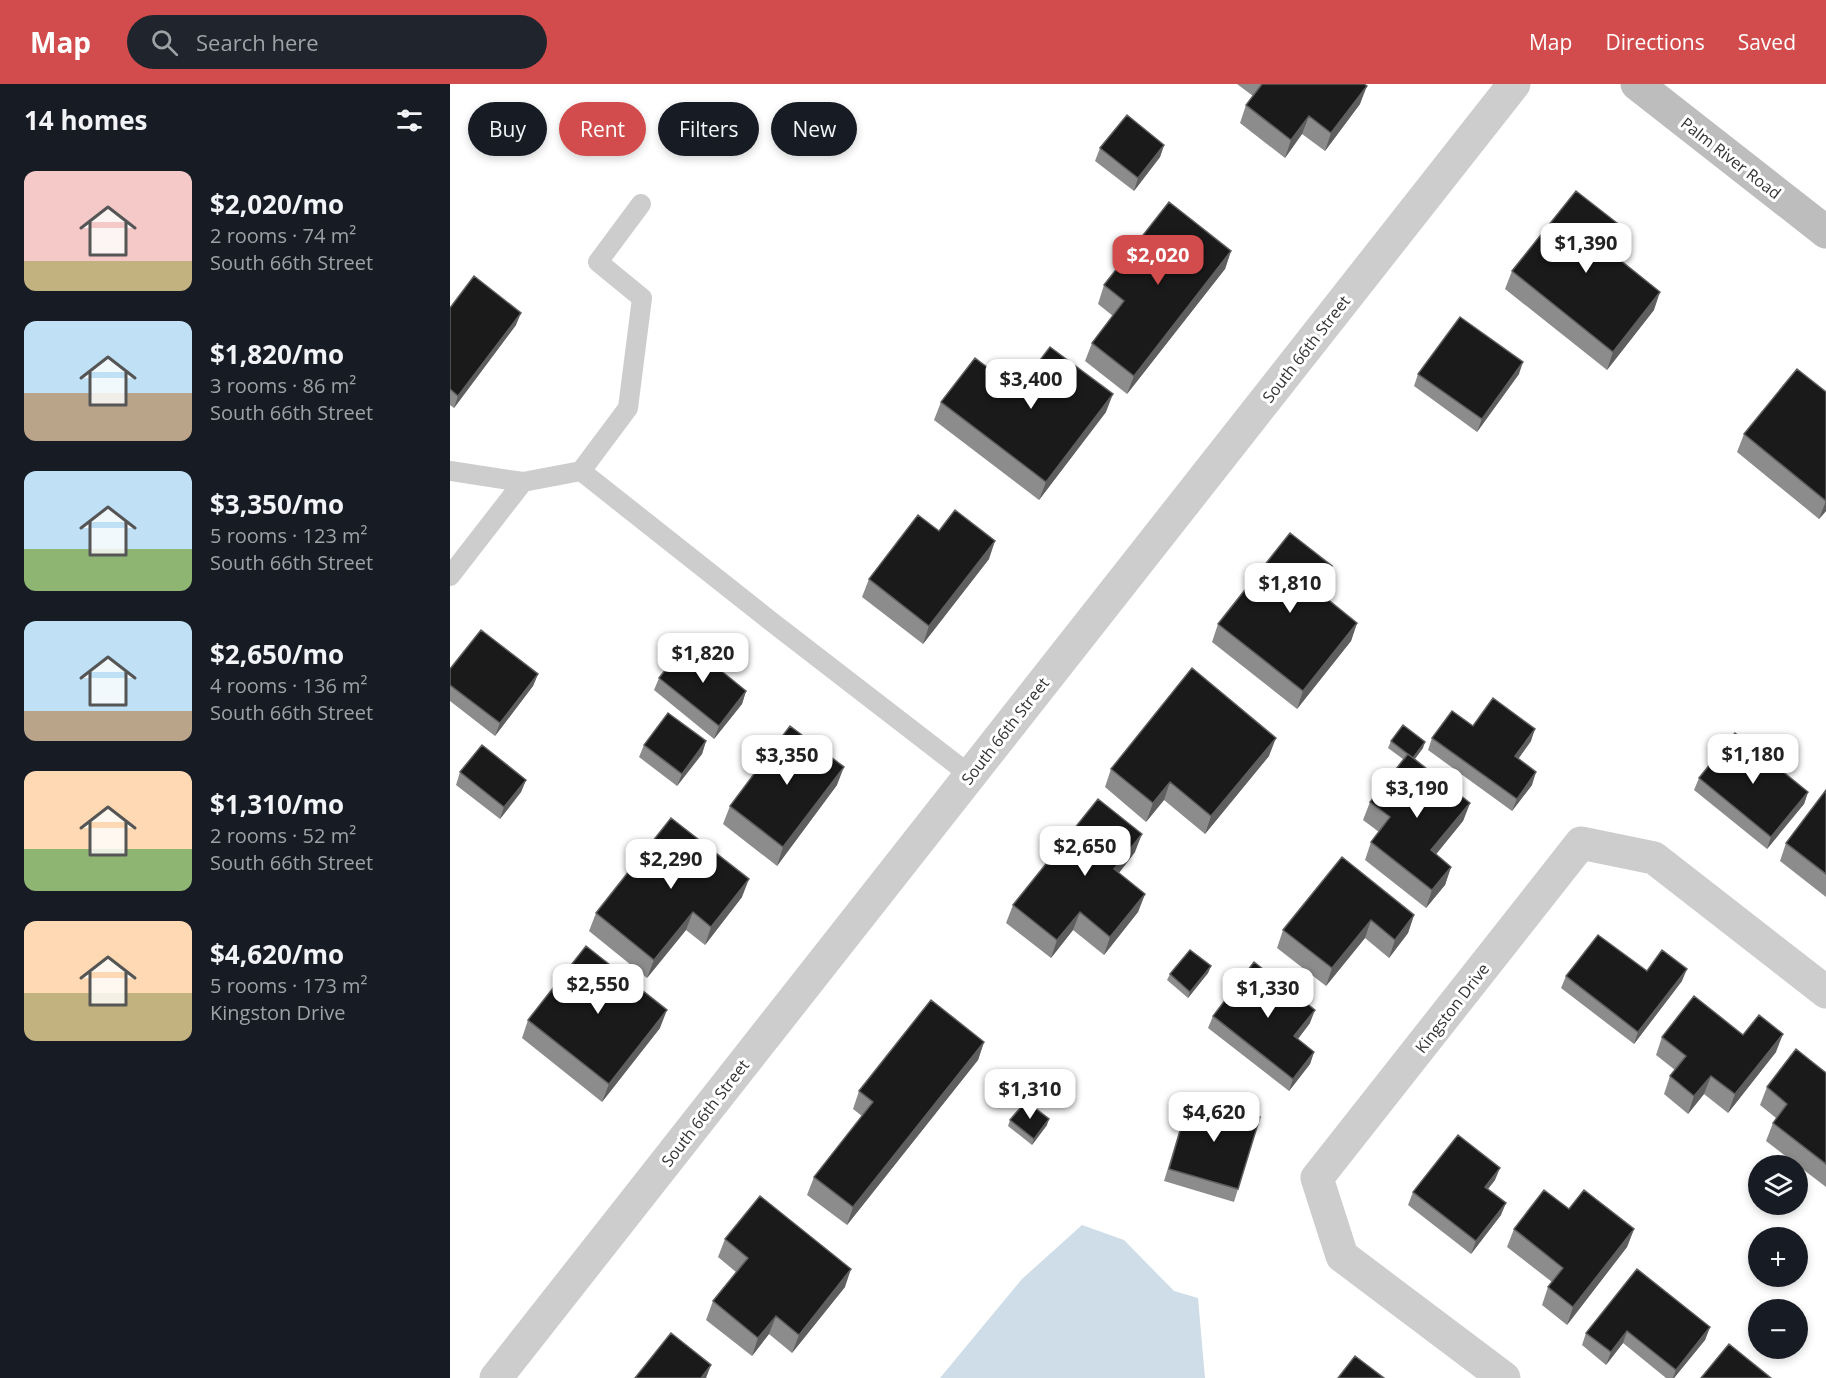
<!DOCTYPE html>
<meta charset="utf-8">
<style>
:root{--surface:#171b24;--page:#20242c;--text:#f1f3f6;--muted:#9ea1a6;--accent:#d24c4d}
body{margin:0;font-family:"Open Sans",sans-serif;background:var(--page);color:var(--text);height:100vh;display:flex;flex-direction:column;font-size:22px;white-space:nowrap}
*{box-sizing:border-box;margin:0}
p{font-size:20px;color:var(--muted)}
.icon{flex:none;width:33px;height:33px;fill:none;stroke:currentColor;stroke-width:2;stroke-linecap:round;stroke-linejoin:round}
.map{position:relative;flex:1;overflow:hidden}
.sheet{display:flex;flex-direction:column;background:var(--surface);width:450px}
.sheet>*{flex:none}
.guide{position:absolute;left:18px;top:18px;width:570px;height:54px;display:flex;gap:12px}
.fabs{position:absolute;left:1298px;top:1071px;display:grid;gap:12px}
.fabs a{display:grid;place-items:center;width:60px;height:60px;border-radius:50%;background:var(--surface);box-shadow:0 3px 9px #0003;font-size:30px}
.price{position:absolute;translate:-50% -51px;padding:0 14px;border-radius:12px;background:#fff;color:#222;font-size:20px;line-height:39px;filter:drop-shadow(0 2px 3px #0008)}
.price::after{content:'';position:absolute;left:50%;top:36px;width:18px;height:14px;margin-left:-9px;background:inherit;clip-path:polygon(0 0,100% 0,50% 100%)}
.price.current{background:var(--accent);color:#fff}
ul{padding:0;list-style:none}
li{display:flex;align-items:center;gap:18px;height:150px;padding:0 24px}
li span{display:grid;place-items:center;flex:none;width:168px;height:120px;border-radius:12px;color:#555}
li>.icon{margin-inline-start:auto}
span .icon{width:72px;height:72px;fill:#fffc;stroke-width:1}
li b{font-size:26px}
h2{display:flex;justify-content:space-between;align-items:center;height:72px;padding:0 24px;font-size:26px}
.pill{padding:0 21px;border-radius:27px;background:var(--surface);box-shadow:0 3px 9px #0003;font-size:21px;line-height:54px}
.pill.current{background:var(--accent);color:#fff}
header{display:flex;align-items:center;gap:36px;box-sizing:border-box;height:84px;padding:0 30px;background:var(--accent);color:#fff}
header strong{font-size:28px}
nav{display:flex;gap:33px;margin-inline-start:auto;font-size:21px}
.search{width:420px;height:54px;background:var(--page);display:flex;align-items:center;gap:15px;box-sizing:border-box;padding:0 21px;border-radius:33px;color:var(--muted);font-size:22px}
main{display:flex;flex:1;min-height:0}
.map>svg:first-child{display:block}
.water{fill:#cfdde8}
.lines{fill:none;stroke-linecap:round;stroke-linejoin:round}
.lane{stroke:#cdcdcd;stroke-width:20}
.street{stroke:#cdcdcd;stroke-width:33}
.secondary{stroke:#bdbdbd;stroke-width:33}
.wall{fill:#8c8c8c}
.shaded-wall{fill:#5f5f5f}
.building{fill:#1a1a1a;stroke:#5f5f5f;stroke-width:1.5}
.labels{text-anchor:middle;stroke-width:6;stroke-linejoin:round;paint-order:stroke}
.street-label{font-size:16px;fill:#333;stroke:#fff}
</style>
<header>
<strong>Map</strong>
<div class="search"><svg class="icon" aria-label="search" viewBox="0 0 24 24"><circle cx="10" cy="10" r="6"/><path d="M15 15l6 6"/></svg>Search here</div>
<nav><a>Map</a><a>Directions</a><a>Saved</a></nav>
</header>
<main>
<section class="sheet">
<h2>14 homes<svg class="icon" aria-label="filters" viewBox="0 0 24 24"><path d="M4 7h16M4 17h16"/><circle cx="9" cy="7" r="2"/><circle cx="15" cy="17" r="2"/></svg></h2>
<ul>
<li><span style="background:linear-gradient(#f6c9c9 75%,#c2b280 0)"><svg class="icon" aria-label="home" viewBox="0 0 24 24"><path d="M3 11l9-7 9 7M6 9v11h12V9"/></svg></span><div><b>$2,020/mo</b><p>2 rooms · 74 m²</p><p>South 66th Street</p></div></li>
<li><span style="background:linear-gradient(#bfe0f5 60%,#b9a48a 0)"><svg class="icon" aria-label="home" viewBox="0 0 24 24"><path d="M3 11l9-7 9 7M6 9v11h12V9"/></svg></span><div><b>$1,820/mo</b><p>3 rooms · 86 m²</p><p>South 66th Street</p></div></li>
<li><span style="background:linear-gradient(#bfe0f5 65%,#8fb573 0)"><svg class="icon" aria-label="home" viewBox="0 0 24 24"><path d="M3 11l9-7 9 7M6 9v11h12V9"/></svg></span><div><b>$3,350/mo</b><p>5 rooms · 123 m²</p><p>South 66th Street</p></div></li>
<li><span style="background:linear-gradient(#bfe0f5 75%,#b9a48a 0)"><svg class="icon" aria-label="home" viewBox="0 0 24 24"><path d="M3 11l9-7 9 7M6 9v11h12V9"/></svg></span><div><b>$2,650/mo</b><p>4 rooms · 136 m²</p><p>South 66th Street</p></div></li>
<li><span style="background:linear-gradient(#ffd9b3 65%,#8fb573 0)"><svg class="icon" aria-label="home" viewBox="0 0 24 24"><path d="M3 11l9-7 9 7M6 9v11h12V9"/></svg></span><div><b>$1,310/mo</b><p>2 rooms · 52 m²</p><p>South 66th Street</p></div></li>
<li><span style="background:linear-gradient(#ffd9b3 60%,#c2b280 0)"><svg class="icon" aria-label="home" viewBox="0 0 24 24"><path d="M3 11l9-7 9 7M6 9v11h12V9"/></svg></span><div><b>$4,620/mo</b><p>5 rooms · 173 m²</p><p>Kingston Drive</p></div></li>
</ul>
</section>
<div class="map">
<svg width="1376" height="1294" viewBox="0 0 1376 1294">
<rect width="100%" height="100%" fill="#fff"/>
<!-- water -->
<path class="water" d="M 632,1141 L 674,1156 L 724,1207 L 748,1214 L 755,1294 L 490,1294 L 572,1195 Z"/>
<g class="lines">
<!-- lane -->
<path class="lane" d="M 0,387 L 73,398 L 131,387 L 318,535 L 520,691
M 131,387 L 178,324 L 192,214 L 148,178 L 191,120
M 0,492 L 73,398"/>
<!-- street -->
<path class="street" d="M 46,1294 L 1064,0
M 1054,1294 L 892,1172 L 867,1094 L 1131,759 L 1204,774 L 1376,908"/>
<!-- secondary -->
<path class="secondary" d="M 1187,0 L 1376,148"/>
</g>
<!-- wall -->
<path class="wall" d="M 787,0 L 914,0 L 910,20 L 875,67 L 852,50 L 835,74 L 790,39 L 796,21 L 803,12 Z
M 714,61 L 710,73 L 684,107 L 645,77 L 650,64 Z
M 1160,157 L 1155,164 L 1204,226 L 1157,286 L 1055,205 L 1062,187 Z
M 781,167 L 775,185 L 677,310 L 635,277 L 642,259 L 663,232 L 648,220 L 654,201 Z
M 0,224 L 66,241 L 4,324 L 0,321 Z
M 968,290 L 1069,290 L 1027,348 L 964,302 Z
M 567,306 L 656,328 L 589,416 L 484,336 L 491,318 Z
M 1376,308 L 1376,427 L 1369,435 L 1287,368 L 1294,350 Z
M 489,447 L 539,475 L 473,560 L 412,513 L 419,495 Z
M 876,500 L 869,509 L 907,539 L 901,557 L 847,625 L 762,558 L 768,540 Z
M 0,585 L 88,590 L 83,602 L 45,652 L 0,617 Z
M 209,594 L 296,607 L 292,620 L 264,655 L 204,606 Z
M 1023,642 L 1081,657 L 1068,675 L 1082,701 L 1062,727 L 978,666 L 982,654 Z
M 256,657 L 252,670 L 227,702 L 189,673 L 194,661 Z
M 941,657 L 973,664 L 965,675 L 1020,719 L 1013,737 L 986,770 L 1001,783 L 995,801 L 976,824 L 915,776 L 921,758 L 929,748 L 913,736 L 920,718 L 953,675 L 938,664 Z
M 819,672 L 755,750 L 714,716 L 696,738 L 655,703 L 661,685 Z
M 10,688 L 76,696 L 71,708 L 50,735 L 6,701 Z
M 1249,694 L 1358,708 L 1354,720 L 1317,765 L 1244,706 Z
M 387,701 L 327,782 L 273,740 L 280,722 Z
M 1376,706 L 1376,813 L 1330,777 L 1336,759 Z
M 685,768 L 669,789 L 695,810 L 688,828 L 654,871 L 623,846 L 601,874 L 556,839 L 563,821 Z
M 292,813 L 255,861 L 236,846 L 197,894 L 139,847 L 146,829 Z
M 964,831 L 958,849 L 939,874 L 915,854 L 876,902 L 827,864 L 833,846 Z
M 761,882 L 758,889 L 738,914 L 717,896 L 720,890 Z
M 1116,892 L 1232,897 L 1184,960 L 1111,904 Z
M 763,932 L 860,939 L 848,955 L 864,968 L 860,980 L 839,1007 L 758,944 Z
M 78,936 L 210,944 L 152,1018 L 72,954 Z
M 1293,951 L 1326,968 L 1278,1029 L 1254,1010 L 1238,1030 L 1214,1010 L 1220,992 L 1225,986 L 1206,971 L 1212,953 Z
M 534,958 L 528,976 L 397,1141 L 357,1111 L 364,1093 L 412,1032 L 403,1025 L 409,1007 Z
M 1376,989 L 1376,1103 L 1316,1057 L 1323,1039 L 1326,1034 L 1310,1021 L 1317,1003 Z
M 740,1012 L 788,1105 L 784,1118 L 714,1097 Z
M 560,1036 L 597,1041 L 582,1061 L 558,1042 Z
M 1045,1096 L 1038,1105 L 1051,1131 L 1021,1170 L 958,1121 L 963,1108 Z
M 1119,1125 L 1184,1145 L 1177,1163 L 1117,1241 L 1092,1221 L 1098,1203 L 1102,1198 L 1057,1163 L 1064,1145 Z
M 275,1155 L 395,1203 L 342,1269 L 319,1250 L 302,1272 L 256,1236 L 263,1217 L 286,1188 L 268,1173 Z
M 1260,1243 L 1255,1256 L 1224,1294 L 1216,1294 L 1173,1259 L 1156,1281 L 1132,1261 L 1136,1249 Z"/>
<!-- shaded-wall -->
<path class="shaded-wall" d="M 917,2 L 910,20 L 875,67 L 881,49 Z
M 859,32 L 852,50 L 835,74 L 841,56 Z
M 714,61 L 710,73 L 684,107 L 688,94 Z
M 1167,139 L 1160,157 L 1143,178 L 1150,160 Z
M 781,167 L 775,185 L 677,310 L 684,292 Z
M 1210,208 L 1204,226 L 1157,286 L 1163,268 Z
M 71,229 L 66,241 L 4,324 L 8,312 Z
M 1073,278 L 1069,290 L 1027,348 L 1032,335 Z
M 663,310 L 656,328 L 589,416 L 596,398 Z
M 1376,417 L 1376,427 L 1369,435 Z
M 545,457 L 539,475 L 473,560 L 479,542 Z
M 882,482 L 876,500 L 858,523 L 865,505 Z
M 907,539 L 901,557 L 847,625 L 853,607 Z
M 88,590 L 83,602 L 45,652 L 50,639 Z
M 296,607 L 292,620 L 264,655 L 269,642 Z
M 1085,645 L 1081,657 L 1061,685 L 1065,672 Z
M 826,654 L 819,672 L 755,750 L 761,732 Z
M 256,657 L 252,670 L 227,702 L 232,690 Z
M 975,658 L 973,664 L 960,681 L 963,674 Z
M 394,683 L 387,701 L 327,782 L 333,763 Z
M 1086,688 L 1082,701 L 1062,727 L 1067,715 Z
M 76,696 L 71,708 L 50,735 L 54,723 Z
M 720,698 L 714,716 L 696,738 L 703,719 Z
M 1358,708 L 1354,720 L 1317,765 L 1321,753 Z
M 1020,719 L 1013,737 L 975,784 L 981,766 Z
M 692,750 L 685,768 L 658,803 L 664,785 Z
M 1001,783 L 995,801 L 976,824 L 982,806 Z
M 299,795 L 292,813 L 255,861 L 261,843 Z
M 695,810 L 688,828 L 654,871 L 660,853 Z
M 243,828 L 236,846 L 197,894 L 204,876 Z
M 630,828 L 623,846 L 601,874 L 607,856 Z
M 964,831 L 958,849 L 939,874 L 945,856 Z
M 921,836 L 915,854 L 876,902 L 882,884 Z
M 761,882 L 758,889 L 738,914 L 740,908 Z
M 1237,885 L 1232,897 L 1184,960 L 1188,948 Z
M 217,926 L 210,944 L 152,1018 L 159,1000 Z
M 865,926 L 860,939 L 840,965 L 844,952 Z
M 1333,950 L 1326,968 L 1278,1029 L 1285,1010 Z
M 534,958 L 528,976 L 397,1141 L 403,1123 Z
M 864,968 L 860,980 L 839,1007 L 843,995 Z
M 1261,992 L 1254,1010 L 1238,1030 L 1244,1012 Z
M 599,1035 L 597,1041 L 582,1061 L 584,1055 Z
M 1050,1084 L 1045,1096 L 1030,1115 L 1035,1103 Z
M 1056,1119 L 1051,1131 L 1021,1170 L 1026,1157 Z
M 1184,1145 L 1177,1163 L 1117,1241 L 1123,1223 Z
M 401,1185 L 395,1203 L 342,1269 L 349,1251 Z
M 326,1232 L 319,1250 L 302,1272 L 308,1254 Z
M 1260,1243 L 1255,1256 L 1224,1294 L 1223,1294 L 1226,1286 Z
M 1177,1247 L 1173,1259 L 1156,1281 L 1161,1268 Z
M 261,1281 L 256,1294 L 251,1294 Z"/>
<!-- building -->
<path class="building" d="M 812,0 L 914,0 L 917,2 L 881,49 L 859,32 L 841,56 L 796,21 Z
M 677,31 L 714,61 L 688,94 L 650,64 Z
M 1126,107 L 1167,139 L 1150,160 L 1210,208 L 1163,268 L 1062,187 Z
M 719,118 L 781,167 L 684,292 L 642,259 L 674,217 L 654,201 Z
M 24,192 L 71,229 L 8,312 L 0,305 L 0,224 Z
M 1010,233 L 1073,278 L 1032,335 L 968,290 Z
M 600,263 L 663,310 L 596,398 L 491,318 L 525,274 L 567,306 Z
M 1347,285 L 1376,308 L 1376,417 L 1294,350 Z
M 505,426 L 545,457 L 479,542 L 419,495 L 468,431 L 489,447 Z
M 840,449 L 882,482 L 865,505 L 907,539 L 853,607 L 768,540 Z
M 31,546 L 88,590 L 50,639 L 0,601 L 0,585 Z
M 237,559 L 296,607 L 269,642 L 209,594 Z
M 742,584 L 826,654 L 761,732 L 720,698 L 703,719 L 661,685 Z
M 1043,614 L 1085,645 L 1065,672 L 1086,688 L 1067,715 L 982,654 L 1002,627 L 1023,642 Z
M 218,629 L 256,657 L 232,690 L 194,661 Z
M 953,641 L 975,658 L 963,674 L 941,657 Z
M 340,642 L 394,683 L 333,763 L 280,722 Z
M 1285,649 L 1358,708 L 1321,753 L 1249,694 Z
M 32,661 L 76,696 L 54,723 L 10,688 Z
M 958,670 L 1020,719 L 981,766 L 1001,783 L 982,806 L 921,758 L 940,733 L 920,718 Z
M 1376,706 L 1376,790 L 1336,759 Z
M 648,715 L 692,750 L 664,785 L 695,810 L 660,853 L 630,828 L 607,856 L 563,821 Z
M 221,734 L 299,795 L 261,843 L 243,828 L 204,876 L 146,829 Z
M 892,773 L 964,831 L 945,856 L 921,836 L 882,884 L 833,846 Z
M 1148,851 L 1197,887 L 1212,866 L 1237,885 L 1188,948 L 1116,892 Z
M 136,862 L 217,926 L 159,1000 L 78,936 Z
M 740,866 L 761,882 L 740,908 L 720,890 Z
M 804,878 L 865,926 L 844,952 L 864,968 L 843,995 L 763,932 Z
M 1244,912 L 1293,951 L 1309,931 L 1333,950 L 1285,1010 L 1261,992 L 1244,1012 L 1220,992 L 1236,972 L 1212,953 Z
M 481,916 L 534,958 L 403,1123 L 364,1093 L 423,1018 L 409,1007 Z
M 1346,965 L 1376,989 L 1376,1080 L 1323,1039 L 1337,1020 L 1317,1003 Z
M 740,1012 L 810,1033 L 788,1105 L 719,1085 Z
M 576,1017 L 599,1035 L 584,1055 L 560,1036 Z
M 1008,1051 L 1050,1084 L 1035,1103 L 1056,1119 L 1026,1157 L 963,1108 Z
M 1094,1106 L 1119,1125 L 1134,1106 L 1184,1145 L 1123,1223 L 1098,1203 L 1113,1184 L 1064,1145 Z
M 310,1112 L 401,1185 L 349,1251 L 326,1232 L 308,1254 L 263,1217 L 298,1174 L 275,1155 Z
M 1187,1185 L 1260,1243 L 1226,1286 L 1177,1247 L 1161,1268 L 1136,1249 Z
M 221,1249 L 261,1281 L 251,1294 L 185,1294 Z
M 1279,1260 L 1321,1294 L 1251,1294 Z
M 905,1272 L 934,1294 L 888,1294 Z"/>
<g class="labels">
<!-- street labels -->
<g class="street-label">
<text transform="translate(1281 74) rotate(38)" y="6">Palm River Road</text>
<text transform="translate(856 265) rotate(-52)" y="6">South 66th Street</text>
<text transform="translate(555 647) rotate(-52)" y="6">South 66th Street</text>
<text transform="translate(1002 924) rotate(-52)" y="6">Kingston Drive</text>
<text transform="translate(255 1029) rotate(-52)" y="6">South 66th Street</text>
</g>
</g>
</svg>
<div class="fabs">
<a><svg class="icon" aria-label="layers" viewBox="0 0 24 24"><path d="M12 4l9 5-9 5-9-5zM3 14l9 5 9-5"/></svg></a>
<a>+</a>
<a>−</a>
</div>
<b class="price" style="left:1136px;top:190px">$1,390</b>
<b class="price current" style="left:708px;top:202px">$2,020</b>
<b class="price" style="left:581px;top:326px">$3,400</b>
<b class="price" style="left:840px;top:530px">$1,810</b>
<b class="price" style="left:253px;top:600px">$1,820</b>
<b class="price" style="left:1303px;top:701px">$1,180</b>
<b class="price" style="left:337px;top:702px">$3,350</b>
<b class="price" style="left:967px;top:735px">$3,190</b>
<b class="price" style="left:635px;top:793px">$2,650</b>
<b class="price" style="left:221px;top:806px">$2,290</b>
<b class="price" style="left:148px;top:931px">$2,550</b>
<b class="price" style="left:818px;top:935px">$1,330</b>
<b class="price" style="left:580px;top:1036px">$1,310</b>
<b class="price" style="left:764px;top:1059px">$4,620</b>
<div class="guide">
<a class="pill">Buy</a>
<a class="pill current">Rent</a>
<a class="pill">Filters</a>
<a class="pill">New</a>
</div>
</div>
</main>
